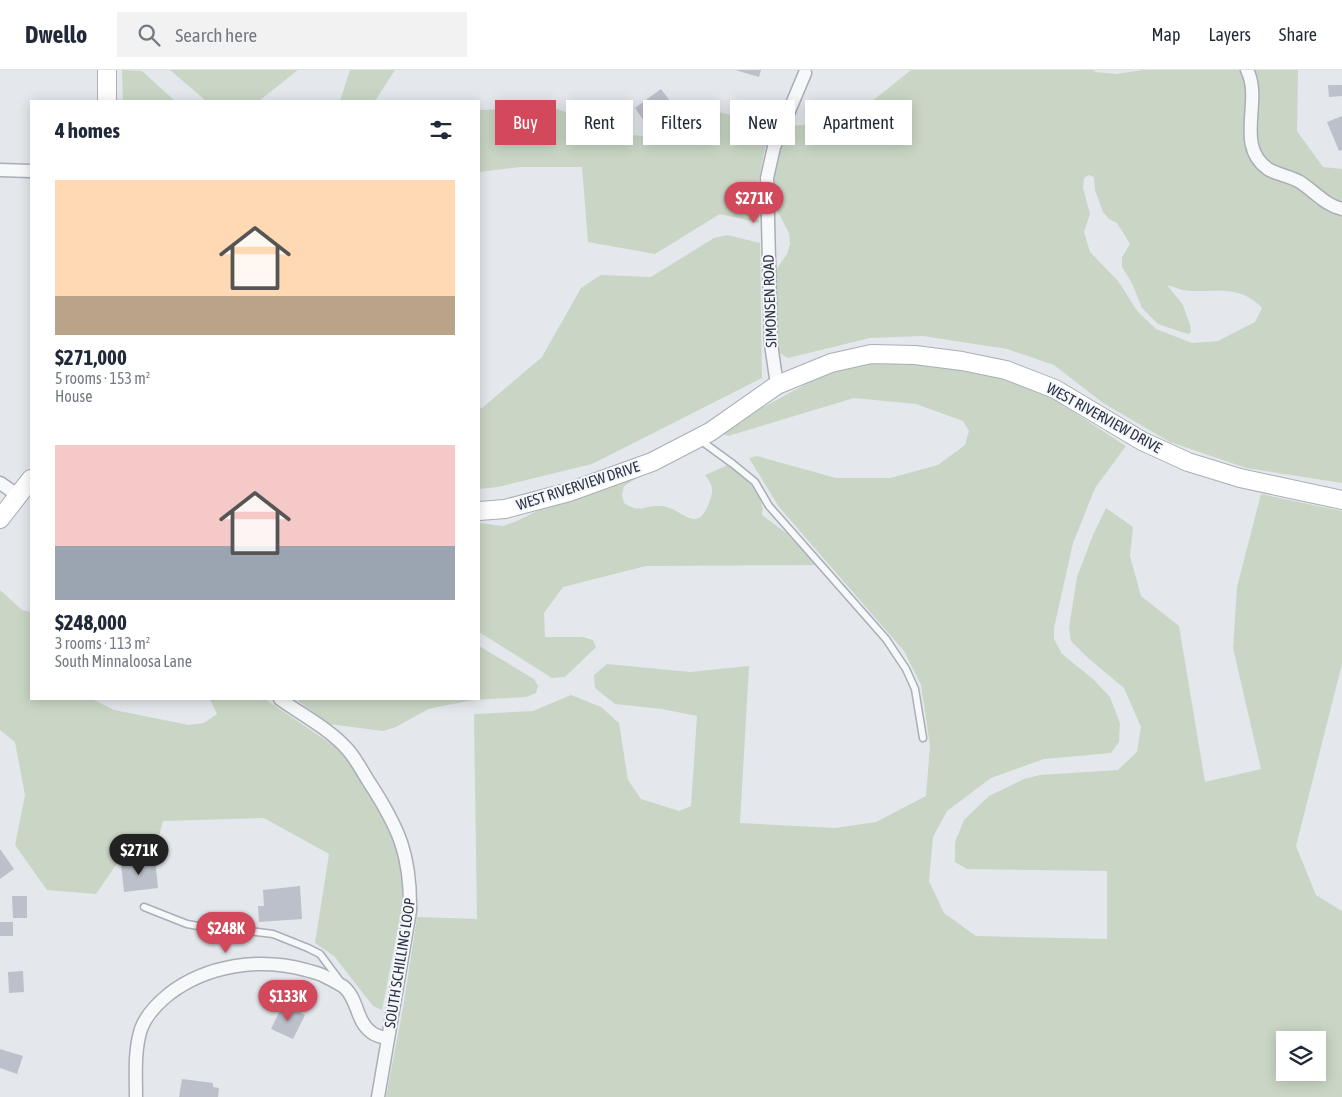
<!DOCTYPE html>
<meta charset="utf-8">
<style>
:root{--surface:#fff;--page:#f2f2f3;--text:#1f2937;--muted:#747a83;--line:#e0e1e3;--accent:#d1495b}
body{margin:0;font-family:"Asap Condensed",sans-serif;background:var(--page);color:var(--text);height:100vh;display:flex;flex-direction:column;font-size:19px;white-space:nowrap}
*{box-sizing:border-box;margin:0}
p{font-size:16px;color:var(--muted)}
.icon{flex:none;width:28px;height:28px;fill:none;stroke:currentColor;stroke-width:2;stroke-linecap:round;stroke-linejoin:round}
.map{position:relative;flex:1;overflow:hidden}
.sheet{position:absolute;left:30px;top:30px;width:450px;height:600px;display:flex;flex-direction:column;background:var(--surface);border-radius:0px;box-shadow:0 2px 12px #0003}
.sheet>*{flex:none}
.top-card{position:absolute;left:495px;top:30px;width:475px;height:45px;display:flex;gap:10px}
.tools{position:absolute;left:1276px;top:961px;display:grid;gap:10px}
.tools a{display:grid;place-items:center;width:50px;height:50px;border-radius:0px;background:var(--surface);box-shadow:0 2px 12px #0003;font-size:25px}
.price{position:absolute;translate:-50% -42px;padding:0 11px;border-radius:18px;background:var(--accent);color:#fff;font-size:16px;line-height:32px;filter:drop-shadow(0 1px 2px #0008)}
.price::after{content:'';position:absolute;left:50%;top:30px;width:15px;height:11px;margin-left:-8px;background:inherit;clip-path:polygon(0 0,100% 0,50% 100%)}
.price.current{background:#222;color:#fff}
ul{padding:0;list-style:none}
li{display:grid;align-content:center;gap:10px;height:265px;padding:0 25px}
li span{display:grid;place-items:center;height:155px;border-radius:0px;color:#555}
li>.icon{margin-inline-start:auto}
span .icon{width:90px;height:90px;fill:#fffc;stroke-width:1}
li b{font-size:21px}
h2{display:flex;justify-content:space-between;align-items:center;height:60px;padding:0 25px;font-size:21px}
.tag{padding:0 18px;border-radius:0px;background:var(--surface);box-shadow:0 2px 12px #0003;font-size:18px;line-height:45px}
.tag.current{background:var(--accent);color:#fff}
header{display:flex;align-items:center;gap:30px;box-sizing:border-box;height:70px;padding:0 25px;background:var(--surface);border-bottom:1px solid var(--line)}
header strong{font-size:24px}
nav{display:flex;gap:28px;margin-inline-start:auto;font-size:18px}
.search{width:350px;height:45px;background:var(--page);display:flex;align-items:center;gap:12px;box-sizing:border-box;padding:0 18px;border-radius:0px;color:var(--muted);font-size:19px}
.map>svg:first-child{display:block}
.green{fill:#c9d6c5;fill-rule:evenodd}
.building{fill:#bbc0ca}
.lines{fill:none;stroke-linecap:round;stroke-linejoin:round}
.lane-casing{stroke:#a9aeb7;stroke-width:9}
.street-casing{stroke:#a9aeb7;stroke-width:15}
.secondary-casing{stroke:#a9aeb7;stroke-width:20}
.lane{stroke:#f7f8fa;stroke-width:6}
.street{stroke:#f7f8fa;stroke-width:12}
.secondary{stroke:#fff;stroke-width:18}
.labels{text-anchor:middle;stroke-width:4;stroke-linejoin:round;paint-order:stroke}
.street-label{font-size:15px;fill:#2b3445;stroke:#f4f6f9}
</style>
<header>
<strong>Dwello</strong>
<div class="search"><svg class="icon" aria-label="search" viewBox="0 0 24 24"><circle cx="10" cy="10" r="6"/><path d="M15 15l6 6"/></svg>Search here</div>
<nav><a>Map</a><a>Layers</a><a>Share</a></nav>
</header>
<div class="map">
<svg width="1342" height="1027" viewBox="0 0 1342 1027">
<rect width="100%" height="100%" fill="#e4e7ec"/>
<!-- green -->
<path class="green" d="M 122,0 L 142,1 L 175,31 L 123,31 Z
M 170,0 L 298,0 L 260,30 L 206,31 Z
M 350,0 L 395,0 L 375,31 L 340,31 Z
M 911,0 L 1093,0 L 1096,2 L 1116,4 L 1143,0 L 1242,0 L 1247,19 L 1245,71 L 1253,89 L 1299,116 L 1315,134 L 1342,144 L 1342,413 L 1246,398 L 1170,372 L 1103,333 L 1054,295 L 1007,279 L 923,266 L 870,268 L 788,288 L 778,282 L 775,275 L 776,200 L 787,184 L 790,174 L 789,163 L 775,136 L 774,109 L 779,78 L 788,56 L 804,55 L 871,32 ZM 1089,105 L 1094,107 L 1095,120 L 1103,142 L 1109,149 L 1117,153 L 1130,174 L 1122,187 L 1122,197 L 1132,213 L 1142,238 L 1158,254 L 1188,264 L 1191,262 L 1190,255 L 1183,235 L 1167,215 C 1174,217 1183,221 1190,221 C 1217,222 1241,215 1262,238 L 1255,252 L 1218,271 L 1192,273 L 1156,259 L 1138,242 L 1118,211 L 1090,182 L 1084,162 L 1090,144 L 1083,118 L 1084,108 Z
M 1252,0 L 1298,0 L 1297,61 L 1323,97 L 1342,99 L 1342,136 L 1271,96 L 1259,85 L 1255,74 Z
M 554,38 L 631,65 L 651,67 L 708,39 L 772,56 L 766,73 L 758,114 L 759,153 L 720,144 L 655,184 L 588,172 L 582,97 L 520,97 L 479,102 L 479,40 Z
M 727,165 L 760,173 L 762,308 L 592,394 L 498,417 L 479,419 L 479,337 L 482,338 L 542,287 L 581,218 L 601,205 L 651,207 L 714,168 Z
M 877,292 L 913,293 L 1004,306 L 1049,326 L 1126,376 L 1095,418 L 1073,473 L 1054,558 L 1054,569 L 1062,584 L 1093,609 L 1110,627 L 1120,653 L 1119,672 L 1111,683 L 1044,689 L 991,708 L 947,741 L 933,767 L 929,811 L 944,843 L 976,866 L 1107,869 L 1107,801 L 967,799 L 955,792 L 955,772 L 964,750 L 989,726 L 1024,709 L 1040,705 L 1118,700 L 1137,682 L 1141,657 L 1124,618 L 1088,588 L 1071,571 L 1069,558 L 1077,507 L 1093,465 L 1106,438 L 1133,457 L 1130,486 L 1141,526 L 1179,556 L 1205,712 L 1261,699 L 1233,578 L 1237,517 L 1261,424 L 1342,441 L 1342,594 L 1296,776 L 1316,825 L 1342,841 L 1342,1027 L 386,1027 L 403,938 L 417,847 L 477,849 L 474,644 L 533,641 L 571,625 L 601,637 L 619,653 L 628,710 L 641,729 L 679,741 L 691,736 L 697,646 L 662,639 L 615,634 L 595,618 L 594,605 L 607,594 L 690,602 L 749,596 L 740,753 L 835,758 L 876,752 L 926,726 L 930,676 L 921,615 L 904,581 L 779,437 L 749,388 L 757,386 L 836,408 L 890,408 L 938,395 L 965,375 L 969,361 L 963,351 L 916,334 L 854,328 L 728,366 L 718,362 L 826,303 ZM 1285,970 L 1318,970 L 1318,1002 L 1285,1002 Z
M 728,395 C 743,407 767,424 762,445 L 786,463 L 816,495 L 646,496 L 563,517 L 544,543 L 545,567 L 583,567 L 593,570 L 596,577 L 565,607 L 552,608 L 479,562 L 479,453 L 503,456 L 517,451 L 559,430 L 642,405 L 624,416 L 622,425 L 624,433 C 640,444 644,435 661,436 C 684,438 697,468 710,430 C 714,419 712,414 705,405 Z
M 0,520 L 22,540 L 31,542 L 31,629 L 92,629 L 114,640 L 189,655 L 204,653 L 217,644 L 210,629 L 265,629 L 340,680 L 371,725 L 394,770 L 403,801 L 402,838 L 382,940 L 373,936 L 334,886 L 315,873 L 329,784 L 264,748 L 163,751 L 155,781 L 120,789 L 96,824 L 47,820 L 15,775 L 25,725 L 15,672 L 0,660 Z
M 479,576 L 534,609 L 538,616 L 536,623 L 526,627 L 472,630 L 428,639 L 396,657 L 383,661 L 329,654 L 296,629 L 479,629 Z"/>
<!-- building -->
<path class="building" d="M 735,0 L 761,0 L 759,7 Z
M 1328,15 L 1342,15 L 1342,26 L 1329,27 Z
M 661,19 L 670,31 L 644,51 L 635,38 Z
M 1342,46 L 1342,80 L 1339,81 L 1327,52 Z
M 0,779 L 14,799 L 0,809 Z
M 155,789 L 158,818 L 124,822 L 121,793 Z
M 300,816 L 302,849 L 259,852 L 258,836 L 264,836 L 263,820 Z
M 12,826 L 27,826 L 27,848 L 13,848 Z
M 0,852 L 13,852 L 13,866 L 0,866 Z
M 23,901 L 24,922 L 9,923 L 8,902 Z
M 283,934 L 305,945 L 293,969 L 271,959 Z
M 0,979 L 23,986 L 17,1004 L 0,998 Z
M 182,1009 L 213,1013 L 213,1017 L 219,1018 L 218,1027 L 179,1027 Z"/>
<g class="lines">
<!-- lane casing -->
<g class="lane-casing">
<path id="lane" d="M 700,370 L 733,394 L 755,412 L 769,436 L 886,569 L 906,599 L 915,619 L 923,668
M 144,837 L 187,854 L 221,860 L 249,861 L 273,864 L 308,878 L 320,884 L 340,911"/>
</g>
<!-- street casing -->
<g class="street-casing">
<path id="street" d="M 1247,0 C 1263,31 1234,75 1268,99 C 1275,104 1290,106 1300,112 C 1314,121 1325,135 1342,139
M 0,100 L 31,101
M 777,315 L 771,274 L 767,108 L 774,77 L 805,3
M 0,413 L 19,426
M 280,629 C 302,645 330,659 348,680 C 356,689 362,701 369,712 C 399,758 411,785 410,841 L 378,1027
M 136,1027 C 136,1005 134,981 141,959 C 146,945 158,933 169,924 C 207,895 260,887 306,900 C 312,902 319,903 324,906 C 330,909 338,913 344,917 C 358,929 356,951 371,962 C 375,966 383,967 388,969"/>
</g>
<!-- secondary casing -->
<g class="secondary-casing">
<path id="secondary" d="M 107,0 L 107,31
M 479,441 L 505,439 L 569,422 L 652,392 L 710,362 L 777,315 L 831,293 L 871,284 L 915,285 L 962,291 L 1006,300 L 1055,319 L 1142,371 L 1188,392 L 1240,408 L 1342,430
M 0,449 L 31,409"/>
</g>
<!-- lane -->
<use href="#lane" class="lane"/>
<!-- street -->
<use href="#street" class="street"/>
<!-- secondary -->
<use href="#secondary" class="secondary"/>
</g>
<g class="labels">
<!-- street labels -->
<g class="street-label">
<text transform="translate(770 231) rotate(-92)" y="5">SIMONSEN ROAD</text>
<text transform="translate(1104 348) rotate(29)" y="5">WEST RIVERVIEW DRIVE</text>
<text transform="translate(578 416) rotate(-18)" y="5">WEST RIVERVIEW DRIVE</text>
<text transform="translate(400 893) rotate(-81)" y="5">SOUTH SCHILLING LOOP</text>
</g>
</g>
</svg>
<div class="tools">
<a><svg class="icon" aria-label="layers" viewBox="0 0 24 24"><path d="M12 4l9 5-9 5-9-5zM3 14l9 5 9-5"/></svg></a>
</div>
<b class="price" style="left:754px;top:154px">$271K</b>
<b class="price current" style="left:139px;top:806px">$271K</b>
<b class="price" style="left:226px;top:884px">$248K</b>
<b class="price" style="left:288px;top:952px">$133K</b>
<div class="top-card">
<a class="tag current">Buy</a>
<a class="tag">Rent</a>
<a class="tag">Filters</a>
<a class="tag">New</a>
<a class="tag">Apartment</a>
</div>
<section class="sheet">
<h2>4 homes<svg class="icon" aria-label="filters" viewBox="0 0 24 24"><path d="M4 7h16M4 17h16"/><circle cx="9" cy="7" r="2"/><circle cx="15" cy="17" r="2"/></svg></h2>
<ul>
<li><span style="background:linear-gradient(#ffd9b3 75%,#b9a48a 0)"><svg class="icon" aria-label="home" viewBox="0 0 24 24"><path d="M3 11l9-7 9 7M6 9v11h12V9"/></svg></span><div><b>$271,000</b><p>5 rooms · 153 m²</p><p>House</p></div></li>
<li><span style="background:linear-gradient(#f6c9c9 65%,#9aa5b1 0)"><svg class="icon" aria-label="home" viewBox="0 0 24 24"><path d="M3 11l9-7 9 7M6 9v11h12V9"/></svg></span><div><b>$248,000</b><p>3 rooms · 113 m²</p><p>South Minnaloosa Lane</p></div></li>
</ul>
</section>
</div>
